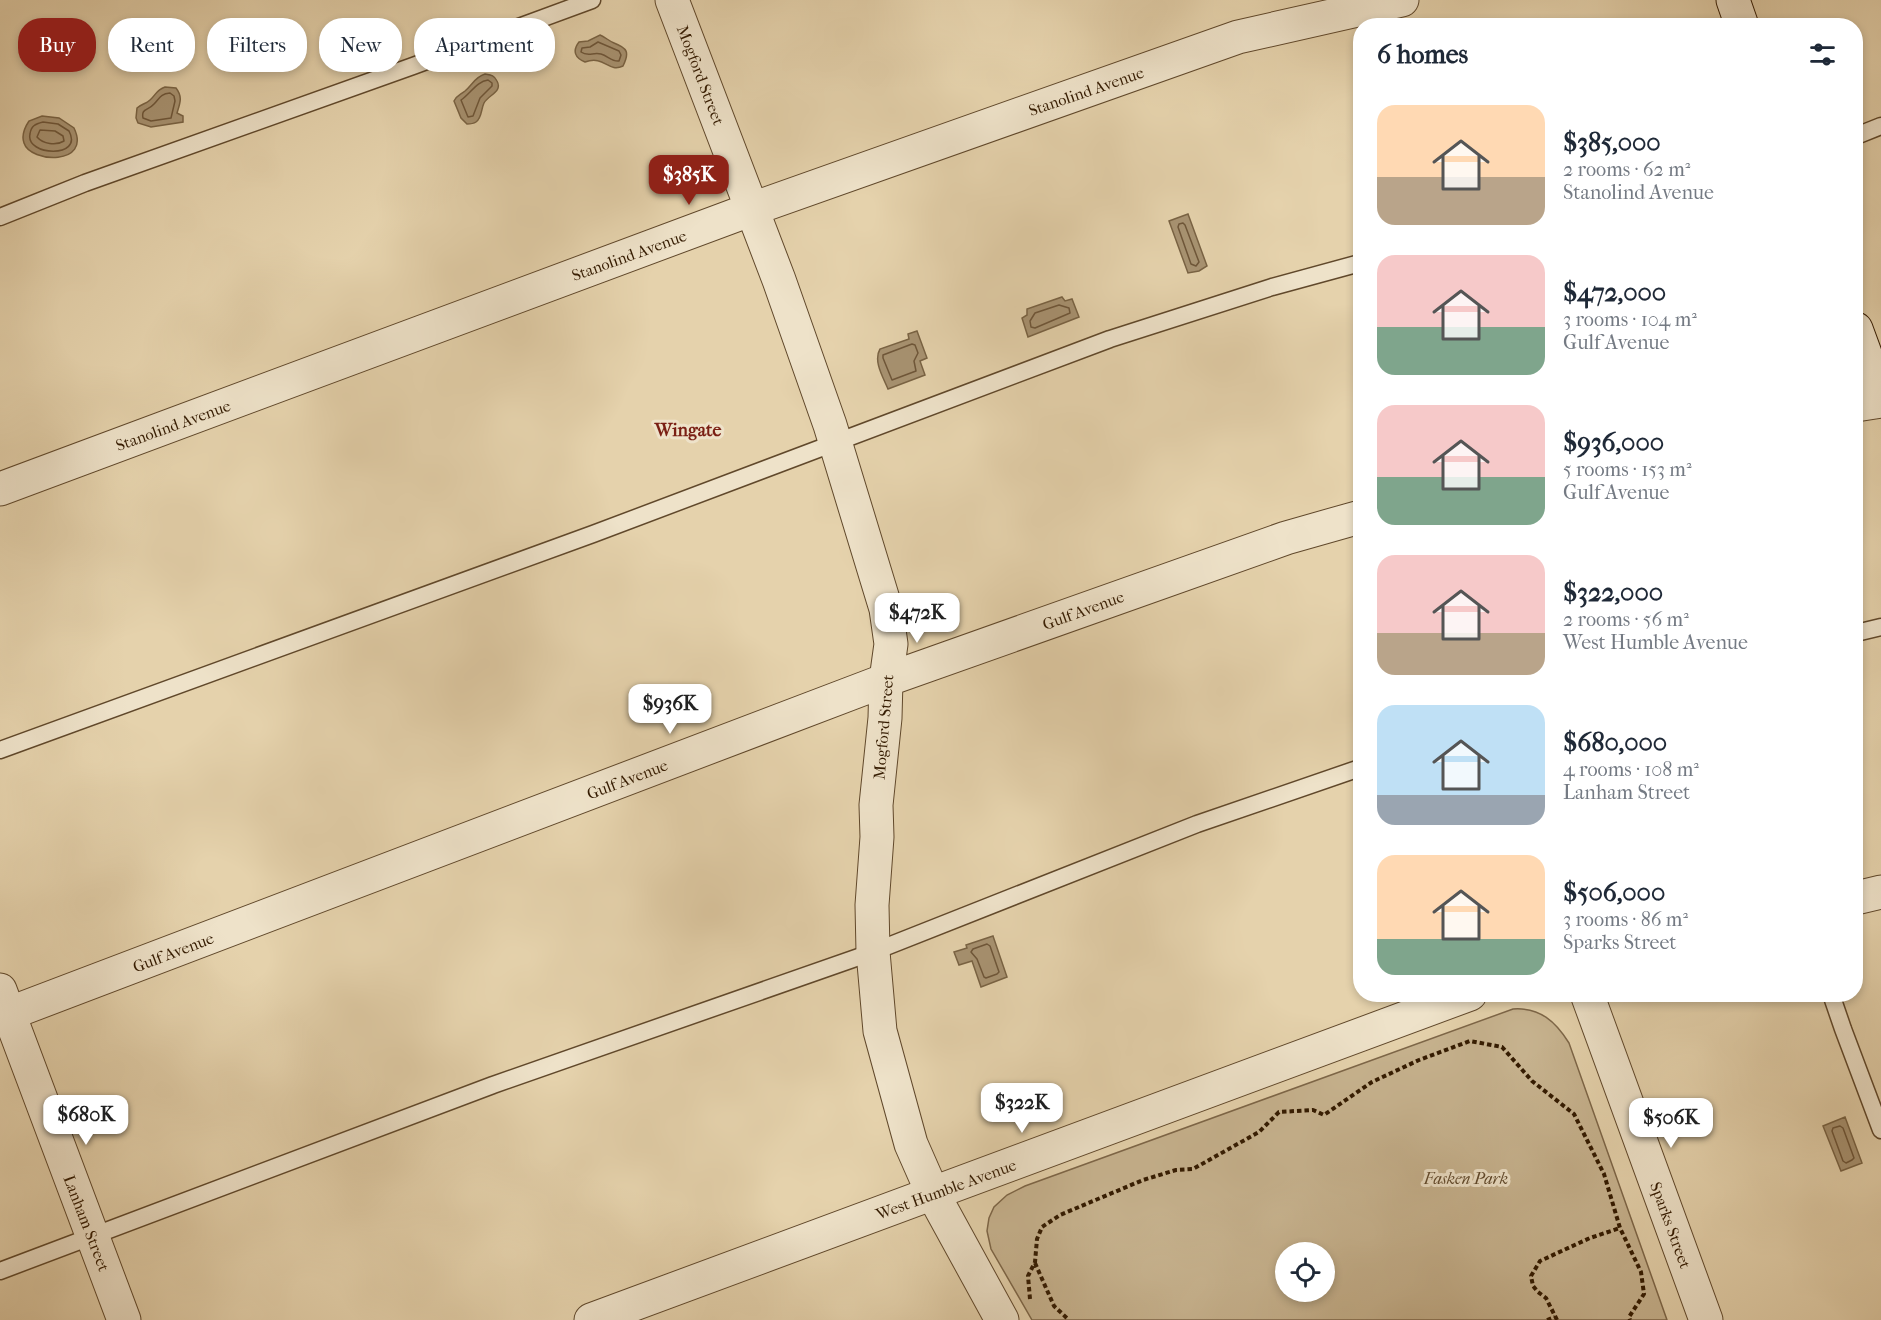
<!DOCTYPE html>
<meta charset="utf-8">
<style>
:root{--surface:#fff;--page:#f6f6f7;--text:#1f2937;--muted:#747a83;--accent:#8f2418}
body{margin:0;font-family:"IM FELL French Canon",serif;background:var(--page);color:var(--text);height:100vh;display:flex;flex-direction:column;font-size:22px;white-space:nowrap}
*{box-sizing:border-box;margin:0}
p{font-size:20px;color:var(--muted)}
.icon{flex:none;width:33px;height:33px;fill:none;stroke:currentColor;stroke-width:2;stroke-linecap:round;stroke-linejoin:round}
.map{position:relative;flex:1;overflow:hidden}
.details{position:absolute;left:1353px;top:18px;width:510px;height:984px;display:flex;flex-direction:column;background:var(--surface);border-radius:24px;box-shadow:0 3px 9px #0003}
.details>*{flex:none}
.banner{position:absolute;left:18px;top:18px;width:570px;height:54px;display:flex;gap:12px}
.tools{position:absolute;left:1275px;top:1242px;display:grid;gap:12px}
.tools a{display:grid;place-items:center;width:60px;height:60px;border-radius:50%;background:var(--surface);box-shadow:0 3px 9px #0003;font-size:30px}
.price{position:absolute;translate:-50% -51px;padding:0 14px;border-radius:12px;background:#fff;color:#222;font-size:20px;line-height:39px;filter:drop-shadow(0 2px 3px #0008)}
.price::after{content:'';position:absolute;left:50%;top:36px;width:18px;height:14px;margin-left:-9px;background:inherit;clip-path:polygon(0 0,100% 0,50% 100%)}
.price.selected{background:var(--accent);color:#fff}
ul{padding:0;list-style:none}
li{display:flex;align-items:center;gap:18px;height:150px;padding:0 24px}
li span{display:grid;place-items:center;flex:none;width:168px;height:120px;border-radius:18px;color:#555}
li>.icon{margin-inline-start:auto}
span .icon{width:72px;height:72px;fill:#fffc;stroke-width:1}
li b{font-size:26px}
h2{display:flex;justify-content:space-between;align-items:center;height:72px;padding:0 24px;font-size:26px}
.chip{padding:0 21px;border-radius:24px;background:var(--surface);box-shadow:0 3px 9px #0003;font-size:21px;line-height:54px}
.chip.selected{background:var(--accent);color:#fff}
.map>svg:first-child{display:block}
.green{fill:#c7b38f;stroke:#7d6648;stroke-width:1.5;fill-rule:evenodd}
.water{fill:#a89372;stroke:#796344;stroke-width:1.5}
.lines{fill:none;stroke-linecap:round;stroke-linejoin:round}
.shore{stroke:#6e5639;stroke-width:1.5}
.service-casing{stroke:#60482b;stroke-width:19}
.minor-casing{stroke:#60482b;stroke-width:35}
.tertiary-casing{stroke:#60482b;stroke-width:35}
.secondary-casing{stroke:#331a00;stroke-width:35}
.path{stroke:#331a00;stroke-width:4;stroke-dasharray:4.5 3;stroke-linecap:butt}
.service{stroke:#eee2c9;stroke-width:16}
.minor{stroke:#eee2c9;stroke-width:33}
.tertiary{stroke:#eee2c9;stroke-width:33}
.secondary{stroke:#eee2c9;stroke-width:33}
.labels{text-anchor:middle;stroke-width:6;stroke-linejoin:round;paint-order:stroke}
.street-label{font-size:16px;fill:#331a00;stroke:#eee2c9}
.park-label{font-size:16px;font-style:italic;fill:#5f482b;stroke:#eee2c9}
.neighbourhood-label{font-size:18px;font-weight:bold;fill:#7a1f14;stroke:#eee2c9}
</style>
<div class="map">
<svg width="1881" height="1320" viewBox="0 0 1881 1320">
<rect width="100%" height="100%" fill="#e5d2ac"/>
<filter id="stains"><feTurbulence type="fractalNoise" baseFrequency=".00333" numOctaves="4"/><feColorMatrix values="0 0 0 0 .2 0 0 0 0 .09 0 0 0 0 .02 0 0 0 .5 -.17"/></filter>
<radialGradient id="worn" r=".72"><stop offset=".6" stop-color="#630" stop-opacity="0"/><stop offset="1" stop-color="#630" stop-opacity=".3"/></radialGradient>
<!-- green -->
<path class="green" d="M 1513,1009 C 1540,1007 1556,1022 1569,1043 L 1667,1320 L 1032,1320 L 991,1249 L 987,1231 L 989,1218 L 994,1207 L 1007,1195 L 1025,1186 ZM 1286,1252 L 1324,1252 L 1324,1292 L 1286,1292 Z"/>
<!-- water -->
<path class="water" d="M 600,35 C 605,37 609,41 614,43 C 627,48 630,52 623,66 C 608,73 605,55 585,62 C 575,58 572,51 579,42 L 588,41 Z
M 485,74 C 491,75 494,75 497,81 C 503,92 488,95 484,103 C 481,109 482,118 476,122 C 473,124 470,124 467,124 L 461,118 L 454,101 C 457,95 460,95 465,91 C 473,84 475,77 485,74 Z
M 165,87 L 176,88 C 183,97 180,103 177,113 L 183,116 L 183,122 L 151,127 L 138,123 L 136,118 L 137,108 C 141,104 146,104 150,100 C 156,95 156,90 165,87 Z
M 42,116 L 59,118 L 74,128 C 92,166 30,163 24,143 C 21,135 25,127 29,121 Z
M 1188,214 L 1207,266 L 1199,271 L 1188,273 L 1169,221 Z
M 1062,297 L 1065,301 L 1072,299 L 1079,317 L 1028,337 L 1022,318 L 1027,315 L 1027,309 Z
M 917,331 L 927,358 L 920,361 L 925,375 L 888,389 C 883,377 873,361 880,349 L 909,339 L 908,334 Z
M 993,936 L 1007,977 L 981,987 L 972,961 L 959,965 L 954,952 L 967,948 L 966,945 Z
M 1845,1117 L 1862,1163 L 1841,1171 L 1823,1126 Z"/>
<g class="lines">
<!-- shore -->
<path class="shore" d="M 598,42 L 619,51 L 621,55 L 619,61 C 612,62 608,56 601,54 C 593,52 588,57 581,52 L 582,48 L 590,47 Z
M 488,80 L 492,83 L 492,86 L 480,98 L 473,116 L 468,117 L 461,100 C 470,94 477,81 488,80 Z
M 170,93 L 174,96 L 175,101 L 171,118 L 151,121 L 143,118 C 141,108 148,111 154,104 C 160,98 160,94 170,93 Z
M 43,122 L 58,124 L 69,131 C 84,159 25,156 30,134 C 31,126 35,124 43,122 Z
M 40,130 L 55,131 L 63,136 L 64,141 C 56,146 43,144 37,137 Z
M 1183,223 L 1185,225 L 1199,262 L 1196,266 L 1191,264 L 1178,227 L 1179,224 Z
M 1059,305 L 1069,308 L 1070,313 L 1035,328 L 1031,327 L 1030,321 L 1035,313 Z
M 912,344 L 915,345 L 918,353 L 914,361 L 916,371 L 892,380 L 883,358 L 883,355 Z
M 987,944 L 990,946 L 999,972 L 997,974 L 986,978 L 984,977 L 977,959 L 971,952 L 973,949 Z
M 1840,1126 L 1843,1128 L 1854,1158 L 1852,1160 L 1846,1163 L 1843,1161 L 1832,1131 L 1833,1128 Z"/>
<!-- service casing -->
<g class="service-casing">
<path id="service" d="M 1856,136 L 1881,126
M 0,217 L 85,183 L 413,66 L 592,0
M 1856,633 L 1881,627
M 0,750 L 593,534 L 1110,339 L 1272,287 L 1360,263
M 1831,994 L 1843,1029 L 1881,1130
M 0,1271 L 493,1085 L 873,952 L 1197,824 L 1360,768"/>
</g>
<!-- minor casing -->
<g class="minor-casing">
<path id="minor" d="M 672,0 L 779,280 L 830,425 L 886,609 L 891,644 L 886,680 L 885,718 L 876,805 L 877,837 L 872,905 L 873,952 L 880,1031 L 911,1144 L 933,1194 L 1002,1320
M 1856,405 L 1881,401
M 0,489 L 752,209 L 1238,37 L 1402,0
M 1587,994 L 1706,1320
M 0,1017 L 886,680 L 1286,538 L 1360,517"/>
</g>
<!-- tertiary casing -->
<g class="tertiary-casing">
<path id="tertiary" d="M 1856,898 L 1881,892
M 0,990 L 124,1320
M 591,1320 L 1470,994"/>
</g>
<!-- secondary casing -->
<g class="secondary-casing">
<path id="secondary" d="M 1733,0 L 1742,26
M 1856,329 L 1881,397"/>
</g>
<!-- path -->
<path class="path" d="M 1035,1263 L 1054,1306 L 1069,1320
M 1030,1299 L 1028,1276 L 1035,1262 L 1037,1239 L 1042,1227 L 1060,1215 L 1143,1180 L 1176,1170 L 1193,1169 L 1259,1132 L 1279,1112 L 1313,1110 L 1324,1115 L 1372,1082 L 1419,1060 L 1470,1041 L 1502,1047 L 1532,1081 L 1574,1114 L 1604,1174 L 1620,1228 L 1641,1272 L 1644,1294 L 1629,1317 L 1630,1320
M 1547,1320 L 1555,1317
M 1557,1320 L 1546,1298 L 1538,1292 L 1533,1286 L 1531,1276 L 1540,1261 L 1590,1238 L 1620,1228"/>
<!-- service -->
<use href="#service" class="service"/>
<!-- minor -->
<use href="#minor" class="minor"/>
<!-- tertiary -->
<use href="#tertiary" class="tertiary"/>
<!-- secondary -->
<use href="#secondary" class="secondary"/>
</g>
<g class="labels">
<!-- street labels -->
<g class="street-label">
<text transform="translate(701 75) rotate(69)" y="6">Mogford Street</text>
<text transform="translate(1086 91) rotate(-19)" y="6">Stanolind Avenue</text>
<text transform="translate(629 255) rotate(-20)" y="6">Stanolind Avenue</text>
<text transform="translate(173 425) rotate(-20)" y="6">Stanolind Avenue</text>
<text transform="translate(1083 610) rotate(-20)" y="6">Gulf Avenue</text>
<text transform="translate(883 727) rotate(-85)" y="6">Mogford Street</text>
<text transform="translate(627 779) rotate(-21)" y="6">Gulf Avenue</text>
<text transform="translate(173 952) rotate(-21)" y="6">Gulf Avenue</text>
<text transform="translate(946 1189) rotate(-20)" y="6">West Humble Avenue</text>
<text transform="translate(87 1223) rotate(69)" y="6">Lanham Street</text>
<text transform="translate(1671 1225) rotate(70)" y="6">Sparks Street</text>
</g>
<!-- park labels -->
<g class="park-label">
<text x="1466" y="1184">Fasken Park</text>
</g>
<!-- neighbourhood labels -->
<g class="neighbourhood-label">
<text x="688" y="436">Wingate</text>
</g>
</g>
<rect width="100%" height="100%" filter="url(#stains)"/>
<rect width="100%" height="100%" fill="url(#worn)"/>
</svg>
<div class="tools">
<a><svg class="icon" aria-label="locate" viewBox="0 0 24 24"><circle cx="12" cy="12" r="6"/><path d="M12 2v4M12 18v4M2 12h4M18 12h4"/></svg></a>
</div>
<b class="price selected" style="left:689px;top:206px">$385K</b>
<b class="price" style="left:917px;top:644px">$472K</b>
<b class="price" style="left:670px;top:735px">$936K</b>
<b class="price" style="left:1022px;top:1134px">$322K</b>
<b class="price" style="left:86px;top:1146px">$680K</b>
<b class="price" style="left:1671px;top:1149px">$506K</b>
<div class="banner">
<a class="chip selected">Buy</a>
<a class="chip">Rent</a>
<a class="chip">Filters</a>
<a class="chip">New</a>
<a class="chip">Apartment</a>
</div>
<section class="details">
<h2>6 homes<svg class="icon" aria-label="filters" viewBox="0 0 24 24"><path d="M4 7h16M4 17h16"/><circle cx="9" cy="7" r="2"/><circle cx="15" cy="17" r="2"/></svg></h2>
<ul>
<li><span style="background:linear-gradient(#ffd9b3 60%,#b9a48a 0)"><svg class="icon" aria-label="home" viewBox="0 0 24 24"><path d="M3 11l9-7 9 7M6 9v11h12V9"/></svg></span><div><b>$385,000</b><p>2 rooms · 62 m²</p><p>Stanolind Avenue</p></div></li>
<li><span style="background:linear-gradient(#f6c9c9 60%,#7fa58c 0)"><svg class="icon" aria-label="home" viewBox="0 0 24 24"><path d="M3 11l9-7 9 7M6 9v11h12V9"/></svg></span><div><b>$472,000</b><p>3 rooms · 104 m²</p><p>Gulf Avenue</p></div></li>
<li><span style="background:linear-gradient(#f6c9c9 60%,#7fa58c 0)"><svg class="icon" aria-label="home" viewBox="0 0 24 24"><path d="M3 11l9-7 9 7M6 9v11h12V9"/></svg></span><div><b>$936,000</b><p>5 rooms · 153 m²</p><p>Gulf Avenue</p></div></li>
<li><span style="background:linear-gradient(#f6c9c9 65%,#b9a48a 0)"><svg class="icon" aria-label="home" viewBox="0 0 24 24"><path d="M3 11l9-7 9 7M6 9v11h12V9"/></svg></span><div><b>$322,000</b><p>2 rooms · 56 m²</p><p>West Humble Avenue</p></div></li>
<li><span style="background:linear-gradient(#bfe0f5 75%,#9aa5b1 0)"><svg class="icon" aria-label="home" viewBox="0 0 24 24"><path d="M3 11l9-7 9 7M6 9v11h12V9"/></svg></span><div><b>$680,000</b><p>4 rooms · 108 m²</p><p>Lanham Street</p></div></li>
<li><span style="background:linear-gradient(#ffd9b3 70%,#7fa58c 0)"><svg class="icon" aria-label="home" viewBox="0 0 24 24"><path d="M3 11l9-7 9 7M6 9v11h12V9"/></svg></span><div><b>$506,000</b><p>3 rooms · 86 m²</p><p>Sparks Street</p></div></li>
</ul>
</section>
</div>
